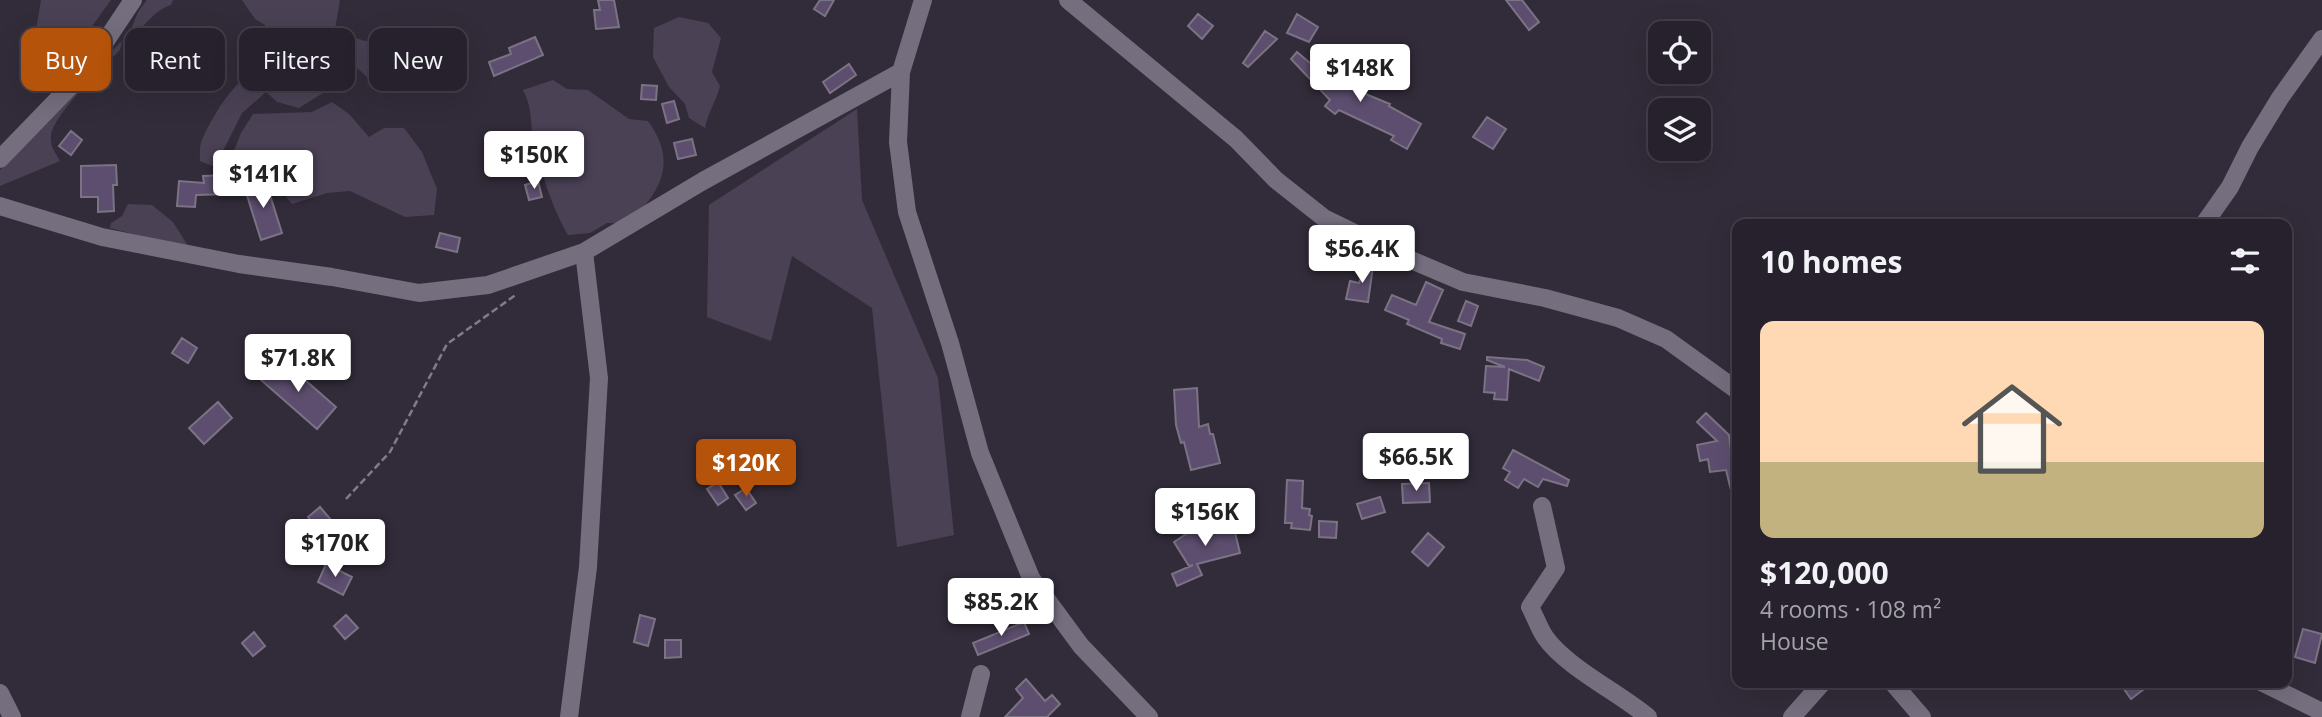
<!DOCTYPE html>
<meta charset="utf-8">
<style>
:root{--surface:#26212c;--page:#322e38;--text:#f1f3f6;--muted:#a4a3a9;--line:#423e48;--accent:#b45309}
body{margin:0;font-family:"Open Sans",sans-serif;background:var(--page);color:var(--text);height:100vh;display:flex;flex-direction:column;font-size:26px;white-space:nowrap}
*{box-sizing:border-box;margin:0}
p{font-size:23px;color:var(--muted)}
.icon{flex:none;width:38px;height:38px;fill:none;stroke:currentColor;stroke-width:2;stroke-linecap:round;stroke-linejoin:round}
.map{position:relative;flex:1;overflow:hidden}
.details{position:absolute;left:1732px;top:219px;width:560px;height:469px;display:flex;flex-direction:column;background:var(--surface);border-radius:14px;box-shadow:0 7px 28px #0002,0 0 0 2px var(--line)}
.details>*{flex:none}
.banner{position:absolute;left:21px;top:28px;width:665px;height:63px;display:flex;gap:14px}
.controls{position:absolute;left:1648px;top:21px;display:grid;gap:14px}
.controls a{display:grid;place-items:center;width:63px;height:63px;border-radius:14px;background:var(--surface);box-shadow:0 7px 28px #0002,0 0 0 2px var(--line);font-size:35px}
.price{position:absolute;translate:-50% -60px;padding:0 16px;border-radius:7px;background:#fff;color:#222;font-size:23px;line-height:46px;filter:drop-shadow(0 2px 4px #0008)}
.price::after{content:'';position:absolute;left:50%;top:42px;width:21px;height:16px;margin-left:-10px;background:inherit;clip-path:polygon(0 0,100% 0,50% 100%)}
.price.selected{background:var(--accent);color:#fff}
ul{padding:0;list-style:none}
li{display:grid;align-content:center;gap:14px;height:371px;padding:0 28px}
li+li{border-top:2px solid var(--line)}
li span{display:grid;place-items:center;height:217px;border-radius:14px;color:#555}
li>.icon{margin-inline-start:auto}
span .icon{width:126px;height:126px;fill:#fffc;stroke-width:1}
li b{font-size:30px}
h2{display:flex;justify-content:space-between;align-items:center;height:84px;padding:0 28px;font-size:30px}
.pill{padding:0 24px;border-radius:14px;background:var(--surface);box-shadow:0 7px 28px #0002,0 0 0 2px var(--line);font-size:24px;line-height:63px}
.pill.selected{background:var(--accent);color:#fff}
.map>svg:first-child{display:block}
.green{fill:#4a4155}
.building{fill:#5d4e6f;stroke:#7a7383;stroke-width:2}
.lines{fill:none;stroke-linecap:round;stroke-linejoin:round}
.path{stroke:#817c88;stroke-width:2.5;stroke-dasharray:7 3.5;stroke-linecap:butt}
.street{stroke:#756e7e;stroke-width:18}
</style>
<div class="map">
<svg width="2322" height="717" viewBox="0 0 2322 717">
<rect width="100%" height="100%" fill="#322c3a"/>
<!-- green -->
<path class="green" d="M 41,0 L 111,0 L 53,80 L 29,72 Z
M 147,0 L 173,0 L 171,5 C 152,11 144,29 127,40 L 138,12 Z
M 242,0 L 340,0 L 335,29 C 354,40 373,43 394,45 L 397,70 L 367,77 L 355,66 L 337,62 L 330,73 L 323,93 L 299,108 L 277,102 L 266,92 L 242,113 L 222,153 L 212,166 L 200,161 C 200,155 199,146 202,140 C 208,125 225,96 237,85 C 256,65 274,78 277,40 L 265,25 L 255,19 Z
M 679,17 L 708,23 L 721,38 L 712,72 L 720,86 C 716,102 708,112 705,128 L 689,118 L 685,104 L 669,87 L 653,57 L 654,28 Z
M 122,41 L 120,50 C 104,66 52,116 51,136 C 50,147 55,152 60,161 L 0,186 L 0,170 L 83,79 Z
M 553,80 L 567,89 L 588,90 L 629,119 L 648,121 C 678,162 661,191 629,223 L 607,223 L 590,233 L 568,235 C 554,212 540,170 534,143 C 529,122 534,112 523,90 Z
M 332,102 L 349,114 L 369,137 L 384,128 L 404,128 L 422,152 L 437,189 L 434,215 L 405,217 L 350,191 L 327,193 L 292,204 L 273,181 L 248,172 L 239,183 L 228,166 L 241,133 L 253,114 L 312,112 Z
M 857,109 L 862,200 L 938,378 L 954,535 L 897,547 L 872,308 L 792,256 L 771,341 L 707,317 L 709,205 Z
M 128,204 L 152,205 L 173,222 L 190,249 L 110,228 L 111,223 L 122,216 Z"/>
<!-- building -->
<path class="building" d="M 598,0 L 614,0 L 619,27 L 596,29 L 594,10 L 600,10 Z
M 820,0 L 834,0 L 825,16 L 814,9 Z
M 1506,0 L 1522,0 L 1539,22 L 1529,30 Z
M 1198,14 L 1213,26 L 1202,39 L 1188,26 Z
M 1297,14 L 1318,27 L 1309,42 L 1287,33 Z
M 1265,31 L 1277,39 L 1248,67 L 1243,63 Z
M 535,37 L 543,55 L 494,76 L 489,62 L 511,54 L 509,48 Z
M 1297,52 L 1310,63 L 1314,59 L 1325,66 L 1321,72 L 1341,89 L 1346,81 L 1368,95 L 1390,104 L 1389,106 L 1421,124 L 1407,149 L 1391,140 L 1394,136 L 1339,110 L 1335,114 L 1325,106 L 1330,100 L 1291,59 Z
M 849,64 L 856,75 L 830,93 L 823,82 Z
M 642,85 L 657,86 L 656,100 L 641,99 Z
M 674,101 L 679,119 L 667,123 L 662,104 Z
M 1487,117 L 1506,129 L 1493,149 L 1473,137 Z
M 71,131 L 82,140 L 71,155 L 59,146 Z
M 692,139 L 696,155 L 678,159 L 674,143 Z
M 116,165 L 117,185 L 113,185 L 114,211 L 98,212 L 98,197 L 81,197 L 81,166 Z
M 228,175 L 229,194 L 196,195 L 195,207 L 177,206 L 179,181 L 204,183 L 203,176 Z
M 265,179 L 282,233 L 261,240 L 244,186 Z
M 538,181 L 542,197 L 529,200 L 525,185 Z
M 440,233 L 460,238 L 457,252 L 436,247 Z
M 1369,258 L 1374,259 L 1368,302 L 1346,299 L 1350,281 L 1359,283 Z
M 1426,282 L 1443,290 L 1429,322 L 1465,334 L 1460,349 L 1441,343 L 1442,339 L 1407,324 L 1409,320 L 1385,310 L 1392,295 L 1416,305 Z
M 1466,301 L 1478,306 L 1471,326 L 1458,321 Z
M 182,338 L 197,348 L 188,363 L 172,353 Z
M 1487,357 L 1527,360 L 1544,367 L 1539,381 L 1509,369 L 1507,400 L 1494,399 L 1495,393 L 1484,392 L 1486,366 L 1505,367 L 1487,360 Z
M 280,358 L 336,407 L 317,429 L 261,380 Z
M 1197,388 L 1199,427 L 1208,424 L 1210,434 L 1213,434 L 1220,463 L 1191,470 L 1184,442 L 1181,443 L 1176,425 L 1174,390 Z
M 218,402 L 232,418 L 204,444 L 189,428 Z
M 1706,413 L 1729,435 L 1732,458 L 1738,457 L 1738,498 L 1733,498 L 1726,470 L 1710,472 L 1708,459 L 1700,461 L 1697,445 L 1717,441 L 1697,422 Z
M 1513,450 L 1569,480 L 1567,486 L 1543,479 L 1538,487 L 1524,479 L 1518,488 L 1505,480 L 1510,472 L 1503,468 Z
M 1287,480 L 1303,481 L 1302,508 L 1310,509 L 1309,515 L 1312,516 L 1310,530 L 1291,528 L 1292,523 L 1285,523 Z
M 718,482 L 728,498 L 718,505 L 707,489 Z
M 1429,483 L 1430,502 L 1403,503 L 1402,484 Z
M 746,488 L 756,503 L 746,510 L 735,495 Z
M 1380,497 L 1385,512 L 1362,519 L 1357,504 Z
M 320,507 L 331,520 L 319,530 L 308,517 Z
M 1232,520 L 1240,553 L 1197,564 L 1202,575 L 1177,586 L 1172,574 L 1193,565 L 1189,566 L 1174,542 L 1194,529 Z
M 1319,521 L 1337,522 L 1336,538 L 1319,537 Z
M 1428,533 L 1444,547 L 1428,566 L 1412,552 Z
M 326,564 L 352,577 L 343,595 L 318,582 Z
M 346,615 L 358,628 L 345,639 L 334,626 Z
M 640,615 L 655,619 L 648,646 L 634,642 Z
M 1024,622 L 1029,634 L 978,655 L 973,643 Z
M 2303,629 L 2322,634 L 2315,663 L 2295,657 Z
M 254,632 L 265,646 L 253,656 L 242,643 Z
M 665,640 L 681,640 L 681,657 L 665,658 Z
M 1026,679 L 1045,701 L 1052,695 L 1060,704 L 1047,717 L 1005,717 L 1023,698 L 1016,689 Z
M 2119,682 L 2153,682 L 2131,699 Z"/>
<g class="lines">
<!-- path -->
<path class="path" d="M 346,499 L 390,452 L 447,344 L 517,294"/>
<!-- street -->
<path class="street" d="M 923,0 L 901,72 L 898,142 L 907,212 L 950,343 L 980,453 L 1031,578 L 1081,646 L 1149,717
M 1068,0 L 1236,139 L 1276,180 L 1324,218 L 1404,257 L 1463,282 L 1545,298 L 1618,318 L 1666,339 L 1738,391
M 0,159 L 87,69 L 133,0
M 0,206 L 102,237 L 239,264 L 332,277 L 419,293 L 488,285 L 584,252 L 703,181 L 901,72
M 2204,224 L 2230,187 L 2250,147 L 2280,98 L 2322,39
M 1542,506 L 1556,568 L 1530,607 C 1535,616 1539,628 1545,637 C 1566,667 1618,692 1648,717
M 1892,682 L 1922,717
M 2261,682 L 2322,712
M 0,693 L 12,717
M 569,717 L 588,567 L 599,378 L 584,252
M 970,717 L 981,674
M 1792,717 L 1823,682"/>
</g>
</svg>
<div class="controls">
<a><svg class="icon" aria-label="locate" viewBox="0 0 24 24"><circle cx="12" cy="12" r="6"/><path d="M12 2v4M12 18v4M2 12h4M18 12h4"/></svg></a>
<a><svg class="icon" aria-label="layers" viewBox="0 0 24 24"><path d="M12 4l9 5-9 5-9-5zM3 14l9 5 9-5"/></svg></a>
</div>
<b class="price" style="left:1360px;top:104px">$148K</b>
<b class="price" style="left:534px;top:191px">$150K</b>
<b class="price" style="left:263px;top:210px">$141K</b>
<b class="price" style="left:1362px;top:285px">$56.4K</b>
<b class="price" style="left:298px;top:394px">$71.8K</b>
<b class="price" style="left:1416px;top:493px">$66.5K</b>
<b class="price selected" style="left:746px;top:499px">$120K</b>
<b class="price" style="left:1205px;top:548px">$156K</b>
<b class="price" style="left:335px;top:579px">$170K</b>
<b class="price" style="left:1001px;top:638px">$85.2K</b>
<div class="banner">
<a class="pill selected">Buy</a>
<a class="pill">Rent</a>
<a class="pill">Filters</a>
<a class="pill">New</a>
</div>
<section class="details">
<h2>10 homes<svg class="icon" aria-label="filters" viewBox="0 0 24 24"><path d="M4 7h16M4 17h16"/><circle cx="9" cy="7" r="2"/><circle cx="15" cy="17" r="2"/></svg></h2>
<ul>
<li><span style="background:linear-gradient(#ffd9b3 65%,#c2b280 0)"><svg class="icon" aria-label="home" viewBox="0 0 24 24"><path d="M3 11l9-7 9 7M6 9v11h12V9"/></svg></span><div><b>$120,000</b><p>4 rooms · 108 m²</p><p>House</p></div></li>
</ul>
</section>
</div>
